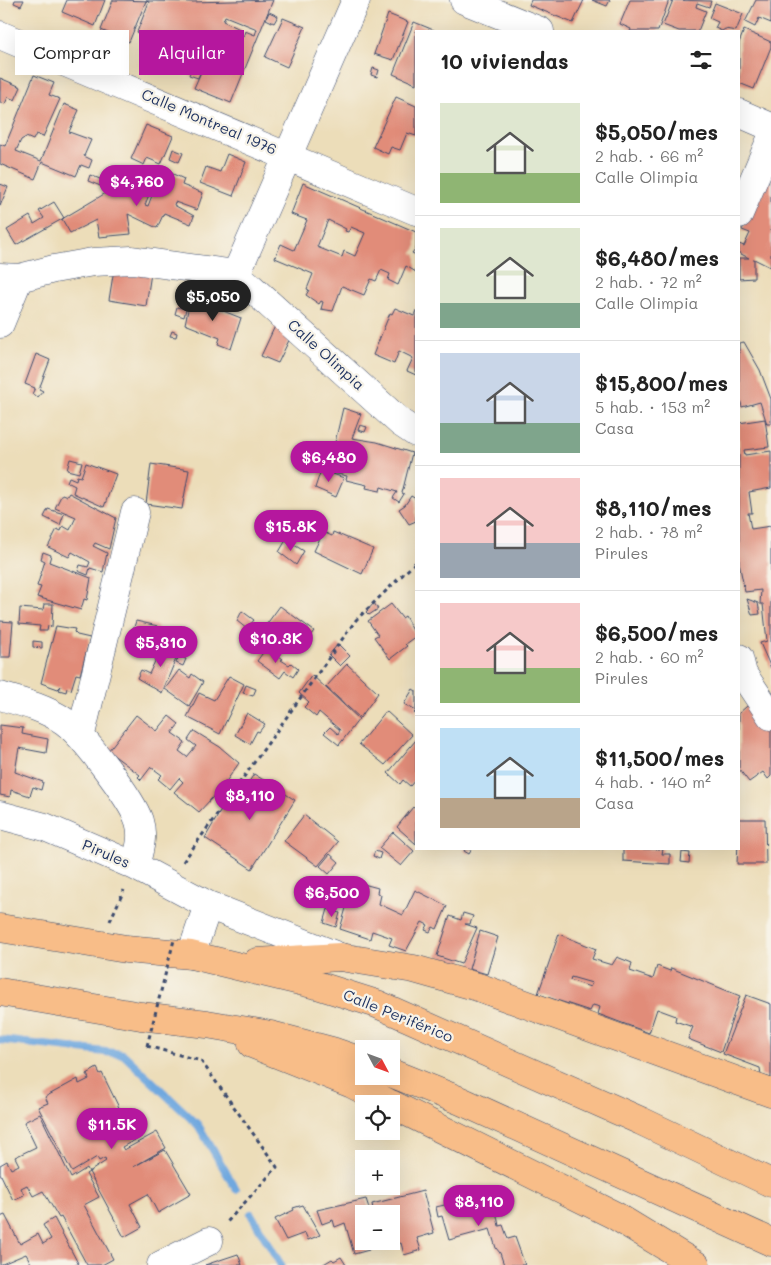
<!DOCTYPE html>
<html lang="es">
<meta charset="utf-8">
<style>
:root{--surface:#fff;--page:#f2f2f2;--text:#222;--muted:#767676;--line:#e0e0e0;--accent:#b5179e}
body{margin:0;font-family:Mali,sans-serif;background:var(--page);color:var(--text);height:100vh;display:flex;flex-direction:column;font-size:19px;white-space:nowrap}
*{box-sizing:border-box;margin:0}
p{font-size:16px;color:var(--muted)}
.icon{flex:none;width:28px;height:28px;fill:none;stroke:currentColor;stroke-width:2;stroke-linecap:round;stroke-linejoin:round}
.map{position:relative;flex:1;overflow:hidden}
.sheet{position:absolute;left:415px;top:30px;width:325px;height:820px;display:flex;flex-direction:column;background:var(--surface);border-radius:0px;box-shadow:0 5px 20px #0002}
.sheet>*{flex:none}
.hud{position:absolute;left:15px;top:30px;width:325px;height:45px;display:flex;gap:10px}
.needle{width:32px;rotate:131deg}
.fabs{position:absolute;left:355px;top:1040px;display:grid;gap:10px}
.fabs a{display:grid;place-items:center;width:45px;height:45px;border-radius:0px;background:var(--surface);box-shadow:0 5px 20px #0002;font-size:25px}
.price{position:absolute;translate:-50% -42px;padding:0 11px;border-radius:18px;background:var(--accent);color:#fff;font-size:16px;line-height:32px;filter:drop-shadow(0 1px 2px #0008)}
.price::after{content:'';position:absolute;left:50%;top:30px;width:15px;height:11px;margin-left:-8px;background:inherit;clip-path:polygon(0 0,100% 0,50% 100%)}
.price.current{background:#222;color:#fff}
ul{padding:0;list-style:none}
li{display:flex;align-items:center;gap:15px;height:125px;padding:0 25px}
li+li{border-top:1px solid var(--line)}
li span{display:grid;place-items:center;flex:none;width:140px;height:100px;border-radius:0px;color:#555}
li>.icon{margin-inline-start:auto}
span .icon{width:60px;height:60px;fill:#fffc;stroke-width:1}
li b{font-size:21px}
h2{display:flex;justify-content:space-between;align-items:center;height:60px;padding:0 25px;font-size:21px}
.pill{padding:0 18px;border-radius:0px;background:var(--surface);box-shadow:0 5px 20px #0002;font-size:18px;line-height:45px}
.pill.current{background:var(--accent);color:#fff}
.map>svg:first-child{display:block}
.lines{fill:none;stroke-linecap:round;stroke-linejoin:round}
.stream{stroke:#70a8df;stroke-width:8}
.building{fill:#e18c79;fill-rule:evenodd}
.minor-casing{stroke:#3a496c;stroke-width:29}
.highway-casing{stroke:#3a496c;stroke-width:29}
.path{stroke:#3a496c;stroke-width:3;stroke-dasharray:4 4;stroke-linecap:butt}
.minor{stroke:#fff;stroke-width:28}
.highway{stroke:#f8bd88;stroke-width:28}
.path-bridge{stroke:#3a496c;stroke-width:3;stroke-dasharray:4 4;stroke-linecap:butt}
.labels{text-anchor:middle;stroke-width:4.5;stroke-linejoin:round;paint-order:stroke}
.street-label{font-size:15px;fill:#1b2f5e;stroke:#f7f3e8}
</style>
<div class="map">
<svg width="771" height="1265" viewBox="0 0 771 1265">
<rect width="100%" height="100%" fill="#f7f3e8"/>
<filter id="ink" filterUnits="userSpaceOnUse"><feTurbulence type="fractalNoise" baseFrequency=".02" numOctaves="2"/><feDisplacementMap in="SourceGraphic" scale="10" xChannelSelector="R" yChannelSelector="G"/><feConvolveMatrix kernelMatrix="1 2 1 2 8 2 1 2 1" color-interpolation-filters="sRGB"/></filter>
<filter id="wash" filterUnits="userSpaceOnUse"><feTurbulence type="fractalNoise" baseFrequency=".0096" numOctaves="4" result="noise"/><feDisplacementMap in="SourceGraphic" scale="20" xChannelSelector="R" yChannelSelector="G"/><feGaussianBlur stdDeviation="1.12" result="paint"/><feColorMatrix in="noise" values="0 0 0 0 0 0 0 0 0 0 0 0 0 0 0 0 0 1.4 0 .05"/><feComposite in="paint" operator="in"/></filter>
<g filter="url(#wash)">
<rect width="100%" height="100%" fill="#ecddb9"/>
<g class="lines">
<!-- stream -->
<path class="stream" d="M 0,1040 L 123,1054 L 198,1125 L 236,1189
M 251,1214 L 281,1265"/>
</g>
<g id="blocks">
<!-- building -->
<path class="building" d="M 15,0 L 24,0 L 21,6 L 14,3 Z
M 67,0 L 105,0 L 95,26 L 62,12 Z
M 113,0 L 191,2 L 273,0 L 231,103 L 194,88 L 208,56 L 174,42 L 172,47 L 137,32 L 149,2 L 146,1 L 129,42 L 101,30 ZM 225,16 L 257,29 L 255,35 L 245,31 L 243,37 L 239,35 L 242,30 L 223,21 Z
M 531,0 L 584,0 L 573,23 L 529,5 Z
M 592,0 L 610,0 L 607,6 Z
M 630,0 L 669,0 L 658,31 L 630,31 L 631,29 L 620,24 Z
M 673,0 L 711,1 L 709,7 L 697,3 L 696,7 L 706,11 L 698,31 L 679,31 L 663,25 Z
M 756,0 L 771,0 L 771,23 L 759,18 L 755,27 L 745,22 Z
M 715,3 L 743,14 L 736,31 L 725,29 L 722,31 L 715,28 L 718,22 L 709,18 Z
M 269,12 L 278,16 L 274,23 L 266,19 Z
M 388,14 L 408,22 L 393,60 L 374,54 Z
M 283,18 L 305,27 L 287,67 L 265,57 Z
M 414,22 L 436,31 L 416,31 L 416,84 L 393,74 Z
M 744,30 L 771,42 L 771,47 L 754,89 L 739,83 L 739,43 Z
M 114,37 L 123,40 L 117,56 L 109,52 Z
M 156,48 L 168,55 L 159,70 L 152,66 L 157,58 L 152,57 Z
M 193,65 L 202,68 L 198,78 L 189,75 Z
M 373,68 L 379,70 L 377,77 L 371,75 Z
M 34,75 L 54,83 L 49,95 L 60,99 L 43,137 L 36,134 L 33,140 L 26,137 L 21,140 L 16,151 L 41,161 L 64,104 L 79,110 L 69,132 L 91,140 L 84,156 L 92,160 L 89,168 L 81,165 L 76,176 L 42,162 L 35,179 L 0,164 L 0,144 L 5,146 Z
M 0,78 L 21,87 L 15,100 L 8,97 L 5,104 L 0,102 Z
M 396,97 L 416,106 L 416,136 L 407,133 L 400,150 L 391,147 L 388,154 L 373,147 Z
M 146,125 L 173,136 L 161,164 L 147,158 L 144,165 L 131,159 Z
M 173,149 L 183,153 L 179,162 L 170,158 Z
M 227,154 L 246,162 L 233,196 L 200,183 L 206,167 L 220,172 Z
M 162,169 L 184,179 L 182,185 L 203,193 L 197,210 L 175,202 L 174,205 L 194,216 L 191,224 L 164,213 L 157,228 L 128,214 L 131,234 L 99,237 L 96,220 L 70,233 L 62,219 L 111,190 L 128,197 L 135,181 L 152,187 L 145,205 L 148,206 Z
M 90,175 L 110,183 L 108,189 L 88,181 Z
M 771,181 L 771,264 L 770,267 L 754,259 L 754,278 L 739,279 L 739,258 L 749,258 L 739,253 L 739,244 L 744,246 L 750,233 L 742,230 L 765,183 Z
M 303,183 L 416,232 L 416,248 L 412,253 L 416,255 L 416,272 L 406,266 L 398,285 L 388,280 L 390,274 L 381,270 L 376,281 L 371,279 L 364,295 L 342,286 L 333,311 L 321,309 L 323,302 L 321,301 L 319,304 L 306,295 L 309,290 L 307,289 L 313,274 L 275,258 L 281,244 L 294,250 L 307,220 L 291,214 ZM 328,220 L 346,229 L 345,231 L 348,232 L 351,227 L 365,233 L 355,256 L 344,251 L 342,257 L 317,247 Z
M 0,184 L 8,187 L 0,206 Z
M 54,202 L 64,218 L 16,245 L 7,230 L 30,216 L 34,224 L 44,218 L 39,211 Z
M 114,269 L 151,273 L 146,306 L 109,300 Z
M 191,296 L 198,299 L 198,301 L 241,318 L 231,349 L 218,344 L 220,338 L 185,324 Z
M 177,307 L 186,309 L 184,317 L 175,314 Z
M 395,308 L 414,316 L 416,310 L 416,375 L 407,371 L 413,358 L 399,351 L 394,364 L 373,355 L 390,313 L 392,314 Z
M 276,324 L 294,330 L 278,363 L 261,356 Z
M 172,331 L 177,333 L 176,337 L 170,336 Z
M 744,342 L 760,370 L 771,399 L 771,424 L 767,424 L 760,402 L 742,407 L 739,395 L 739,343 Z
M 36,354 L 50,360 L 39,389 L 43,391 L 38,397 L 32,394 L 35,388 L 25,384 Z
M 343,408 L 361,414 L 352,438 L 377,442 L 412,453 L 402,493 L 404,494 L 399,502 L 393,498 L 397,492 L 381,487 L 380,491 L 366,488 L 367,485 L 346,480 L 347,476 L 328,472 Z
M 765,419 L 769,447 L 744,450 L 745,455 L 771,451 L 771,488 L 749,492 L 752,513 L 748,513 L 751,529 L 771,526 L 771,668 L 760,643 L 767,641 L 763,604 L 760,604 L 761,590 L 745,592 L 739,563 L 739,423 Z
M 360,425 L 367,427 L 365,432 L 358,430 Z
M 70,459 L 82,462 L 79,473 L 67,470 Z
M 86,463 L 116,474 L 104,507 L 73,493 L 75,486 L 67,482 L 69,477 L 76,480 L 77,476 L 81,477 Z
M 151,464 L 189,470 L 182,509 L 146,504 Z
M 321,470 L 344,478 L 336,497 L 315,488 Z
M 69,493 L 116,518 L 109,549 L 95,543 L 93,546 L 107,553 L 103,572 L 90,568 L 88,575 L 78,571 L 80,565 L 88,567 L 90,562 L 72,552 L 69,557 L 48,547 L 57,529 L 61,531 L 63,526 L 70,530 L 76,517 L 55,508 L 62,494 L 67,496 Z
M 411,496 L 416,499 L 416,521 L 409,524 L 399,509 L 405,505 Z
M 48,509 L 64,514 L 60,525 L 44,517 Z
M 323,532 L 332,536 L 333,532 L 373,549 L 362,574 L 314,551 Z
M 286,540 L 304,551 L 296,565 L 279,552 Z
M 43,552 L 51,555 L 49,562 L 91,578 L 87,600 L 84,599 L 81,610 L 37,597 L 41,587 L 37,586 L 45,561 L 41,559 Z
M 747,599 L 758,603 L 760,614 L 752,615 Z
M 374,603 L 378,609 L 369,615 L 366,612 Z
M 44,604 L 53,604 L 52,627 L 48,626 L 47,631 L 39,631 L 40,626 L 19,624 L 20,608 L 43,610 Z
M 391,604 L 402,618 L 405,616 L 416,636 L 405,644 L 407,646 L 390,659 L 374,637 L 378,635 L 368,621 Z
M 280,606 L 314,631 L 302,646 L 292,638 L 286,644 L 266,625 Z
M 242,611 L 254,620 L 247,629 L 237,621 Z
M 0,621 L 13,622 L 10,657 L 0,657 Z
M 136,621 L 158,626 L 153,644 L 138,640 L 140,632 L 133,630 Z
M 56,626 L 75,629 L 74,632 L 77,635 L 90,638 L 80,675 L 76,674 L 71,690 L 67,688 L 66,692 L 59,690 L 61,686 L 58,689 L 41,683 Z
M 33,641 L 42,642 L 42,648 L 33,647 Z
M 164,642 L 180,649 L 162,693 L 137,678 L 141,670 L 149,674 Z
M 338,644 L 350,656 L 340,666 L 329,655 Z
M 267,647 L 283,659 L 281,660 L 289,665 L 291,663 L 298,669 L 293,677 L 285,671 L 280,678 L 257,661 Z
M 179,656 L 186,659 L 183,666 L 176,663 Z
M 347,664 L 378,693 L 360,718 L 326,687 Z
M 179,670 L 190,678 L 192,674 L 203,682 L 189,706 L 165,689 Z
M 312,675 L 359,719 L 339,745 L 324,733 L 330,727 L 338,734 L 340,730 L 319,712 L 316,717 L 304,707 L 309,702 L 299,693 Z
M 229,676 L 244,684 L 220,734 L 187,717 L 199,693 L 214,700 Z
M 246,685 L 256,689 L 253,696 L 243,693 Z
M 413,689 L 416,691 L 416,714 L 414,713 L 416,711 L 404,704 Z
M 753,701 L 771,721 L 771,776 L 768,779 L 763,772 L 749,782 L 739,769 L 739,713 Z
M 386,711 L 412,735 L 385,765 L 359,744 Z
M 247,713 L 265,724 L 259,732 L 257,731 L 250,744 L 235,735 Z
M 136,715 L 157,731 L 169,716 L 179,724 L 172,733 L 185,742 L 179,751 L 187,757 L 196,746 L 188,740 L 194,731 L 220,747 L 239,763 L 223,786 L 199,812 L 174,792 L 183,782 L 179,778 L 170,789 L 158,779 L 162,775 L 151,767 L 141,780 L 138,777 L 140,775 L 108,751 Z
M 0,725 L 23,728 L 22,734 L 48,739 L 46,753 L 19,748 L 15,772 L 43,782 L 41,790 L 33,787 L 30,796 L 11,790 L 10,797 L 0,795 Z
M 416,740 L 416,779 L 410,786 L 403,780 L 400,784 L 388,773 Z
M 254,774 L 295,800 L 252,869 L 205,838 L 227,800 L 234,805 Z
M 413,807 L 416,810 L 416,844 L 397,827 Z
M 304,815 L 338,842 L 318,866 L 284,841 Z
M 739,819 L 765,819 L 766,864 L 737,864 Z
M 393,832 L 414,851 L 401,866 L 379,848 Z
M 465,849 L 472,849 L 469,854 L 464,851 Z
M 623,849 L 663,849 L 662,854 L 670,854 L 670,864 L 623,861 Z
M 375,851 L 381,853 L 379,859 L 373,856 Z
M 682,852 L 690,853 L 689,863 L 681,862 Z
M 330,854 L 339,862 L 329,874 L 320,866 Z
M 356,882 L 378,888 L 377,893 L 381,895 L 379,904 L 403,915 L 415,890 L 447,906 L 437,929 L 433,927 L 430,932 L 425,930 L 428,925 L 422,922 L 406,951 L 389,945 L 392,938 L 372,931 L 370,939 L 340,929 L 352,887 L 355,888 Z
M 328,909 L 340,913 L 336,927 L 324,923 Z
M 463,913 L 473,916 L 470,924 L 465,924 L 477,928 L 461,964 L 437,956 L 450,916 L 461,920 Z
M 480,931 L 498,937 L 487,974 L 469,969 Z
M 559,934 L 596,949 L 592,959 L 612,965 L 617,957 L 632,963 L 630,971 L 653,979 L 657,966 L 670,971 L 671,968 L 740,996 L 721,1052 L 688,1039 L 693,1027 L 675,1021 L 676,1016 L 657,1009 L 649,1033 L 598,1014 L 600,1007 L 593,1005 L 590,1011 L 538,994 ZM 571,977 L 592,983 L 590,987 L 570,980 Z
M 746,995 L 771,1004 L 771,1078 L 761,1075 L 760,1068 L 723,1054 Z
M 97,1068 L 100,1074 L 102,1073 L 135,1140 L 122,1147 L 124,1150 L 157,1132 L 166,1148 L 133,1167 L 165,1150 L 191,1194 L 158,1213 L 148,1194 L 130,1204 L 142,1227 L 124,1237 L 89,1172 L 106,1161 L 105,1158 L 99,1161 L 97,1157 L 72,1172 L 38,1107 L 48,1103 L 45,1097 L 78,1079 L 79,1084 L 89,1079 L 87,1074 Z
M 40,1114 L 71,1178 L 87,1168 L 89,1172 L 86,1174 L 99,1197 L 84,1205 L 113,1259 L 102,1265 L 87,1265 L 61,1217 L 59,1218 L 43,1191 L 33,1196 L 27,1185 L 21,1188 L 24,1195 L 13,1200 L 0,1173 L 0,1165 L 7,1161 L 11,1169 L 19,1165 L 15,1157 L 36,1147 L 24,1122 Z
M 423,1191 L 434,1233 L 417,1238 L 421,1250 L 404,1255 L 401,1243 L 383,1247 L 382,1241 L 391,1241 L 391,1214 L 374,1214 L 372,1204 Z
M 478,1197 L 480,1203 L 496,1211 L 499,1226 L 503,1225 L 508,1239 L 515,1237 L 525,1265 L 504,1265 L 500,1253 L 496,1248 L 490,1229 L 449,1240 L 442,1216 L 438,1217 L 436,1207 Z
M 366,1199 L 371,1214 L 364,1214 L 364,1241 L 378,1242 L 368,1245 L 369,1250 L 354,1254 L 345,1223 L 335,1227 L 333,1220 L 322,1224 L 317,1210 Z
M 303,1205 L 320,1235 L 308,1240 L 305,1233 L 286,1240 L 275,1219 L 294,1210 L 293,1208 Z
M 5,1215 L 20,1244 L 38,1234 L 43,1244 L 51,1239 L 43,1225 L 54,1218 L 79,1265 L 32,1265 L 26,1254 L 0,1265 L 0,1217 Z
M 238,1254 L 242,1265 L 205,1265 Z
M 341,1257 L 346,1265 L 322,1265 L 332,1259 L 334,1261 Z"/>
</g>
</g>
<g filter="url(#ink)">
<use href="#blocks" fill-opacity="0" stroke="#3a496c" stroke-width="1"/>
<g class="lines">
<!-- minor casing -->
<g class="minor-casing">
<path id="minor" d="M 464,0 L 540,31
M 0,35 L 416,211
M 739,113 L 771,127
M 739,214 L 771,139
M 236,274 L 356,0
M 0,277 L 19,278 L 54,269 L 93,262 L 132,260 L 236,274 L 401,423 L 416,433
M 0,324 L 19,278
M 739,658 L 743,674 L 771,716
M 0,696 C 21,702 45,708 64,721 C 82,734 132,799 139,821 C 144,837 139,851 135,866
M 81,734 L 135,512
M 0,815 L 45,827 L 135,866 L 208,905 L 340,957
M 191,955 L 208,905
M 161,1265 L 209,1241"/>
</g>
<!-- highway casing -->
<g class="highway-casing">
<path id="highway" d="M 0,928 L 126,949 L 191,955 L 320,986 L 377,1004 L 641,1121 L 771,1183
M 257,962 L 340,957 L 414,969 L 478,987 L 771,1093
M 0,992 L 141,1016 L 207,1024 L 271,1035 L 332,1051 L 364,1062
M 252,1044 L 352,1084 L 390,1104
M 391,1073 L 461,1101 L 771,1242
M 391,1104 L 614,1215 L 696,1265"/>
</g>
<!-- path -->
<path class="path" d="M 183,862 L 356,620 L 416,562
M 110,921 L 124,890
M 147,1046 L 201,1061 L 277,1167 L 227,1222"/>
<!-- minor -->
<use href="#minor" class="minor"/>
<!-- highway -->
<use href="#highway" class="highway"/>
<!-- path-bridge -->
<path class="path-bridge" d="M 147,1046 L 174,940"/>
</g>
</g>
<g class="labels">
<!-- street labels -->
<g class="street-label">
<text transform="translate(209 122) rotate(23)" y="5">Calle Montreal 1976</text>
<text transform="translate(326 355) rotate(42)" y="5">Calle Olimpia</text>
<text transform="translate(106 854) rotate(23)" y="5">Pirules</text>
<text transform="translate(398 1016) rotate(22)" y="5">Calle Periférico</text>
</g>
</g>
</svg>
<div class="fabs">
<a><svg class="needle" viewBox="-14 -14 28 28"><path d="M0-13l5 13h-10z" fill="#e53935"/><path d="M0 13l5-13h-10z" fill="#767676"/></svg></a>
<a><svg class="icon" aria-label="locate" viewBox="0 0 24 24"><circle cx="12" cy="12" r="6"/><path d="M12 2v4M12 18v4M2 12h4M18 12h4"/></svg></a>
<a>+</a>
<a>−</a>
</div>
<b class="price" style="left:137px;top:207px">$4,760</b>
<b class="price current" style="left:213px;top:322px">$5,050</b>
<b class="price" style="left:329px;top:483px">$6,480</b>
<b class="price" style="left:291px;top:552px">$15.8K</b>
<b class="price" style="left:276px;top:664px">$10.3K</b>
<b class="price" style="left:161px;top:668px">$5,310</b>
<b class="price" style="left:250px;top:821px">$8,110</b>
<b class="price" style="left:332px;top:918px">$6,500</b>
<b class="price" style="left:112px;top:1150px">$11.5K</b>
<b class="price" style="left:479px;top:1227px">$8,110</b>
<div class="hud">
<a class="pill">Comprar</a>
<a class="pill current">Alquilar</a>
</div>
<section class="sheet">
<h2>10 viviendas<svg class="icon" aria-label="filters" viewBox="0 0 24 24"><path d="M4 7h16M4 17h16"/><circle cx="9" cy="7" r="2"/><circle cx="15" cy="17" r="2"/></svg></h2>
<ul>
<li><span style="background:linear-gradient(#dfe7d0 70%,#8fb573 0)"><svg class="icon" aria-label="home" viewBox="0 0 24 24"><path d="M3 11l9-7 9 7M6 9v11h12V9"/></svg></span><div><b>$5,050/mes</b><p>2 hab. · 66 m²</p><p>Calle Olimpia</p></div></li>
<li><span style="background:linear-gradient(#dfe7d0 75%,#7fa58c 0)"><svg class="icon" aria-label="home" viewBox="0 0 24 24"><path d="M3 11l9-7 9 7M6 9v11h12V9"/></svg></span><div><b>$6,480/mes</b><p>2 hab. · 72 m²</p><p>Calle Olimpia</p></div></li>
<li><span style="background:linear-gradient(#c9d6e8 70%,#7fa58c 0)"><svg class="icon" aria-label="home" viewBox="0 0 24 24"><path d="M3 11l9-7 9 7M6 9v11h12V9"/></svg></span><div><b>$15,800/mes</b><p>5 hab. · 153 m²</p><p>Casa</p></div></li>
<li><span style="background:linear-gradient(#f6c9c9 65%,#9aa5b1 0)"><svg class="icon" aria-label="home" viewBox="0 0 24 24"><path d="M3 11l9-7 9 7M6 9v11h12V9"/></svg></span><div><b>$8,110/mes</b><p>2 hab. · 78 m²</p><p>Pirules</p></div></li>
<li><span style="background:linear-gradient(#f6c9c9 65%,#8fb573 0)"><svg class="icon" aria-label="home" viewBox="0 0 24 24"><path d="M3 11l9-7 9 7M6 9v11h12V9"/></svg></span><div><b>$6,500/mes</b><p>2 hab. · 60 m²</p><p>Pirules</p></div></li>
<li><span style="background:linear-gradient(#bfe0f5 70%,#b9a48a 0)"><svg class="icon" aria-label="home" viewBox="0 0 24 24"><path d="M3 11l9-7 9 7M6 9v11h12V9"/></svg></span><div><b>$11,500/mes</b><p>4 hab. · 140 m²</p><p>Casa</p></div></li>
</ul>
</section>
</div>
